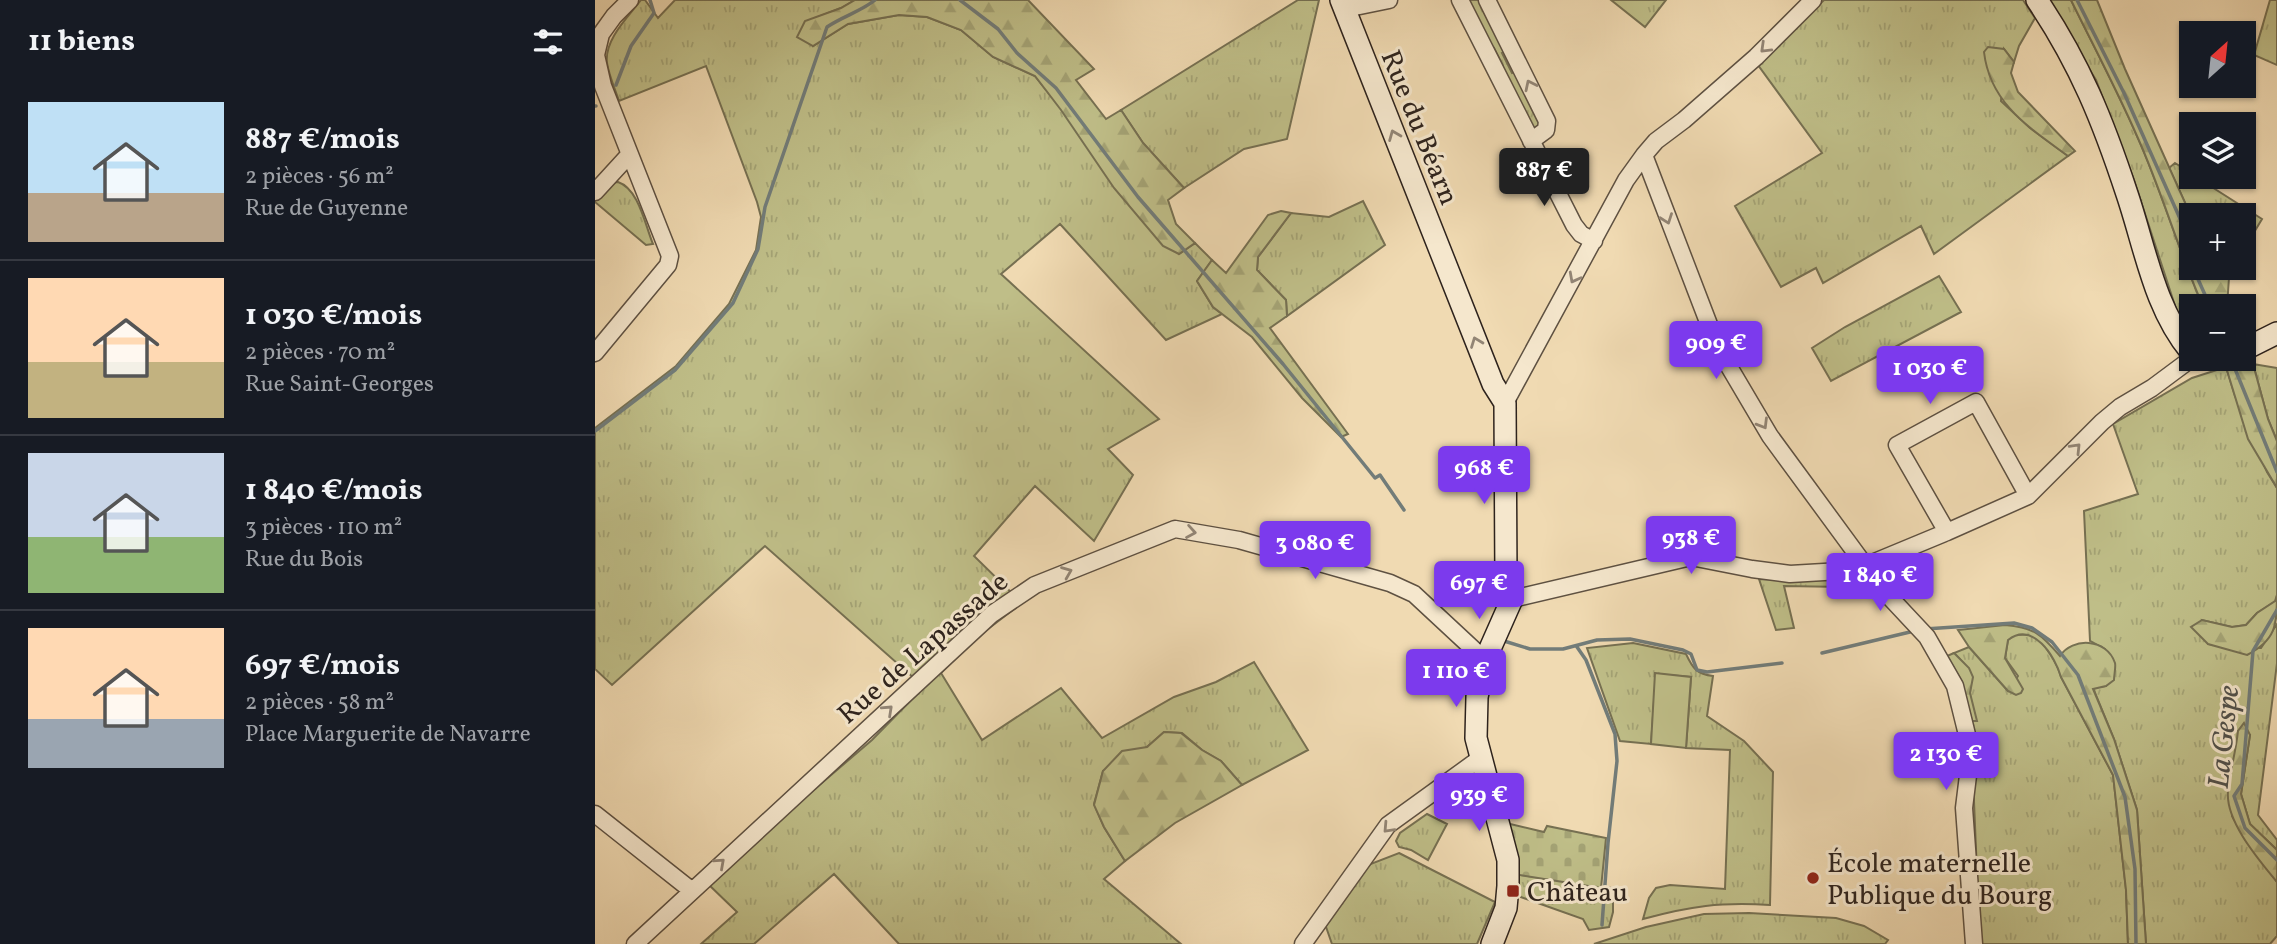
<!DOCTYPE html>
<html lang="fr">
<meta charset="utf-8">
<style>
:root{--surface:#171b24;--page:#20242c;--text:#f1f3f6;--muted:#9ea1a6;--line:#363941;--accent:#7c3aed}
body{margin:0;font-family:Vollkorn,serif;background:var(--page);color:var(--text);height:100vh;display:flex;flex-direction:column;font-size:26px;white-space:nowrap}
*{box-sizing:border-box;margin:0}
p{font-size:23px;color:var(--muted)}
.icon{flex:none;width:38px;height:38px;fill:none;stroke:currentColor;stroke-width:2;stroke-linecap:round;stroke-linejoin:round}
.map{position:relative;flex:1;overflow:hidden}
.details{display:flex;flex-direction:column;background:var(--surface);width:595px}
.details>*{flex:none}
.needle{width:46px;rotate:27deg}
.fabs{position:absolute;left:1584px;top:21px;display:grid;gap:14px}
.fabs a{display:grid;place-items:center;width:77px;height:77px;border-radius:0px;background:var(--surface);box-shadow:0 2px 5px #0004;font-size:35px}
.price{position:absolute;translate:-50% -60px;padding:0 16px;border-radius:7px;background:var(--accent);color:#fff;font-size:23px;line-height:46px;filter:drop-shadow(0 2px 4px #0008)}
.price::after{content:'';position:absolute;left:50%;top:42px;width:21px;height:16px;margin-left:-10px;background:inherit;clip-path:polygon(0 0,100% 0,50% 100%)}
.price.current{background:#222;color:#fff}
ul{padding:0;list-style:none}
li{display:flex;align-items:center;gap:21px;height:175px;padding:0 28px}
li+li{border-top:2px solid var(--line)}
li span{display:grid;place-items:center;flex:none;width:196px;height:140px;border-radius:0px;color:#555}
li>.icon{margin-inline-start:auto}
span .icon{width:84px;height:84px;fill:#fffc;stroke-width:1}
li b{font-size:30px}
h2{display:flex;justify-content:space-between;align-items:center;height:84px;padding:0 28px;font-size:30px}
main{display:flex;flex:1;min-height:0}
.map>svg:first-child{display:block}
.grass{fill:url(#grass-tufts);stroke:#767052;stroke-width:2}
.forest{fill:url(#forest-firs);stroke:#767052;stroke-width:2}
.cemetery{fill:url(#cemetery-stones);stroke:#767052;stroke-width:2}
.pitch{fill:#bfbe88;stroke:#767052;stroke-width:2}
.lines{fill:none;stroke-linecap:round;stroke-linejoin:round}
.stream{stroke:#727c79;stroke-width:3.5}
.street-casing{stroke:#5e5142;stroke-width:19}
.secondary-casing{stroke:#2e231d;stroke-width:24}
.street{stroke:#f5e7cd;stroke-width:16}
.secondary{stroke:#f5e7cd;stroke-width:21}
.oneway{stroke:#928575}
.poi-dot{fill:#8f2418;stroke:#f5e7cd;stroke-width:2.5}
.labels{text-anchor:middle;stroke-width:6;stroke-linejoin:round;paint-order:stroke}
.street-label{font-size:28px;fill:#2e231d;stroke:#f5e7cd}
.poi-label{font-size:28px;fill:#2e231d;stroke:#f5e7cd;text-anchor:start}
.water-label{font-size:30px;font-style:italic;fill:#50504b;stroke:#f5e7cd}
</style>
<main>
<section class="details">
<h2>11 biens<svg class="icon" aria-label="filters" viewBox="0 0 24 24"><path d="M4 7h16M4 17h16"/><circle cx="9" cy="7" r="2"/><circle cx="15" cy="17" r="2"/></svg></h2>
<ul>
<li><span style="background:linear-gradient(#bfe0f5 65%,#b9a48a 0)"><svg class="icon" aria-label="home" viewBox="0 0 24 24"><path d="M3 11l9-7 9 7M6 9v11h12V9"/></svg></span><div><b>887 €/mois</b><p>2 pièces · 56 m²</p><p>Rue de Guyenne</p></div></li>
<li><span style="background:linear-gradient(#ffd9b3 60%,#c2b280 0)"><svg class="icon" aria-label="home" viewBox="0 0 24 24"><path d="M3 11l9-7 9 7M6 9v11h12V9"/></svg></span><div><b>1 030 €/mois</b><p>2 pièces · 70 m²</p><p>Rue Saint-Georges</p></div></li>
<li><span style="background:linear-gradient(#c9d6e8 60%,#8fb573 0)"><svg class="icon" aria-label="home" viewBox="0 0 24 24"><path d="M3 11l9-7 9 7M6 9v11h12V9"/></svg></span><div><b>1 840 €/mois</b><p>3 pièces · 110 m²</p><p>Rue du Bois</p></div></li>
<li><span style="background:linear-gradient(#ffd9b3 65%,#9aa5b1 0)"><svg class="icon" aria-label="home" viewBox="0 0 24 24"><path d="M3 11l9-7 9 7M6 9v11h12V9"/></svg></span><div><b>697 €/mois</b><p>2 pièces · 58 m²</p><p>Place Marguerite de Navarre</p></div></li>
</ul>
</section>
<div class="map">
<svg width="1682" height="944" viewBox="0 0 1682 944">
<defs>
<pattern id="grass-tufts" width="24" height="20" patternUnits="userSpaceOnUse" patternTransform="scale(1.75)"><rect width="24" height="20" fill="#bfbe88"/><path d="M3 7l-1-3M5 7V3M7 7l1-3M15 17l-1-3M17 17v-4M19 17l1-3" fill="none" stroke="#a4a375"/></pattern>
<pattern id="forest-firs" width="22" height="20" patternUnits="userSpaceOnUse" patternTransform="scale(1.75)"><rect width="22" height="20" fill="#bfbe88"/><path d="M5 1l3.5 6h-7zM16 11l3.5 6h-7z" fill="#a4a375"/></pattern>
<pattern id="cemetery-stones" width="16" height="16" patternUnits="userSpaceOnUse" patternTransform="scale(1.75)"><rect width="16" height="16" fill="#bfbe88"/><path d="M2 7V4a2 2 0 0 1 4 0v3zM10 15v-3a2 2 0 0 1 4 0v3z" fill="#a4a375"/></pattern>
</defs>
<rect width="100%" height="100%" fill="#f0dab2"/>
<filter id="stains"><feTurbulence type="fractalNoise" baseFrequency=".00286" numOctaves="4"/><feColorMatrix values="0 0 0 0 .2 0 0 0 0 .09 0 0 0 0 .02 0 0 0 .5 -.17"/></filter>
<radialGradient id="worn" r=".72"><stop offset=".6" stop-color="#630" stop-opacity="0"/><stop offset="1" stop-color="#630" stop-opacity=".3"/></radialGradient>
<!-- grass -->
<path class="grass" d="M 46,0 L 50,0 L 63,18 L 80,0 L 260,0 L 246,8 L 210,22 L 218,46 L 253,24 L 304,15 L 332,17 L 366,30 L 398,57 L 440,76 L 584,254 L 600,243 L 617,260 L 602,281 L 618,307 L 627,314 L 571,340 L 465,224 L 406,274 L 564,419 L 513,449 L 538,475 L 499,541 L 440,486 L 379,556 L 427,603 L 380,639 L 346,673 L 387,740 L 466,688 L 507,738 L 579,697 L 621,682 L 659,662 L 713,750 L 647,785 L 626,761 L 607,750 L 587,733 L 569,732 L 552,747 L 508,771 L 499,804 L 509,827 L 530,861 L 509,879 L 586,944 L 304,944 L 239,874 L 159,944 L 106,944 L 142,912 L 111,882 L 277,740 L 329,687 L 170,546 L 17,685 L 0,669 L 0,428 L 81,366 L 134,304 L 161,250 L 166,217 L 162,202 L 111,66 L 24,101 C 20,89 14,76 12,63 C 9,40 33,17 46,0 Z
M 703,0 L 724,0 L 692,139 L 649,149 L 589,188 L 548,143 L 526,110 Z
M 869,0 L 888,0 L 888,10 L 909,52 L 907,53 L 917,73 L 920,72 L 949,121 L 937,132 L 906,68 L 908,66 L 899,48 L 896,49 Z
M 1016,0 L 1071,0 L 1050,27 Z
M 1229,0 L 1428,0 L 1440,18 L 1424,46 L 1419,62 L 1409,49 L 1406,101 L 1435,128 L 1473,156 L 1339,254 L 1326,226 L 1228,283 L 1221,268 L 1186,287 L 1140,206 L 1227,153 L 1163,65 Z
M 1451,0 L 1476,0 C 1498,45 1522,90 1542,136 C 1567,191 1583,250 1608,306 L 1596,306 L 1596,340 L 1585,321 L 1539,180 L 1501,80 Z
M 1675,0 L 1682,0 L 1682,65 L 1659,55 Z
M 1580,163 L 1596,173 L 1596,177 L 1601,177 L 1667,219 L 1649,249 L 1648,215 L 1596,216 L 1574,168 Z
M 23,182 C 44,189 50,225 58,244 L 51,245 L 0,202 L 0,199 L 15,183 Z
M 768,201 L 790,245 L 692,316 L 691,300 L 662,270 L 663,257 L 696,213 L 734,217 Z
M 1344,276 L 1366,312 L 1236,381 L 1217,348 L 1250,327 Z
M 1658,364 L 1682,368 L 1682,441 L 1673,419 Z
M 1631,367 L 1640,396 L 1672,472 L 1682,488 L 1682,595 L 1681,601 L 1662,613 L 1651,625 L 1637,627 L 1607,620 L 1613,644 L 1630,647 L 1666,648 L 1682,624 L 1682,663 L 1663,815 L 1682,840 L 1682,850 L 1655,824 L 1646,794 L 1655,735 L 1643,731 L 1637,816 L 1651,841 L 1682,882 L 1682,936 L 1675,944 L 1551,944 L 1542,810 L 1519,739 L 1498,688 L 1511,686 L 1510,649 L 1495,641 L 1489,511 L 1543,494 L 1518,424 L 1597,378 Z
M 1164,579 L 1248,580 L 1252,583 L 1250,587 L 1189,586 L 1199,628 L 1181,630 Z
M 1419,635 C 1424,635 1431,634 1436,635 C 1449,640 1463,665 1466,677 L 1518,775 L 1531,890 L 1533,944 L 1385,944 L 1378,778 L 1382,750 L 1377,721 L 1381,721 C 1379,713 1375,702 1375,693 C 1376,670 1376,670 1359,653 L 1374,647 L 1413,691 L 1423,676 L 1410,658 L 1413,640 Z
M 1038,643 L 1091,654 C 1098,669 1102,674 1118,676 L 1112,716 L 1149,741 L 1178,772 L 1175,905 C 1125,902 1096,906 1048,919 L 1054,898 L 1061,888 L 1075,885 L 1130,889 L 1135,750 L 1091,748 L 1096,677 L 1061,674 L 1056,744 L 1025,741 L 992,648 Z
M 832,814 L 852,824 L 833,860 L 816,850 L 804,847 L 801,841 L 805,833 Z
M 804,853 L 900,902 L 882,944 L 737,944 L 730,924 L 773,865 Z
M 918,874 L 1018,888 L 1018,912 L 1014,927 L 994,930 L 988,919 L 920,895 Z
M 1154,913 L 1241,918 L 1269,926 L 1293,940 L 1290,944 L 999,944 L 1051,927 L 1109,914 Z"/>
<!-- forest -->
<path class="forest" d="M 260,0 L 433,0 L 499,69 L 481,80 L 511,119 L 526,110 L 548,143 L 589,188 L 573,200 L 581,224 L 600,243 L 584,254 L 568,246 L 519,188 L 466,110 L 440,76 L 398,57 L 366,30 L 332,17 L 304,15 L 253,24 L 218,46 L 202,37 L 210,21 L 246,8 Z
M 1476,0 L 1502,0 L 1530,69 L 1596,216 L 1596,268 L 1638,268 L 1634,278 L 1632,306 L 1608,306 C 1583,250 1567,191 1542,136 C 1522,90 1498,45 1476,0 Z
M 1393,47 L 1409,49 L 1419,62 L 1416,73 L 1423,92 L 1480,151 L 1473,156 C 1435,128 1395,104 1389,52 Z
M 686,211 L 696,213 L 663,257 L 662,270 L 691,300 L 692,316 L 675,328 L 753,434 L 746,437 L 707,398 L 657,337 L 618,307 L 602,281 L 617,260 L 631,273 L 673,215 Z
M 1650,360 L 1658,364 L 1673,419 L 1682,441 L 1682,488 L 1653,439 L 1631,367 Z
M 1682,595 C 1682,625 1681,640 1652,655 L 1613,644 L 1596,627 L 1607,620 L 1637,627 L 1651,625 L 1662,613 L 1680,601 Z
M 1410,625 C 1439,627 1447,635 1465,656 C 1477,637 1512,638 1520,663 C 1521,667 1519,675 1519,680 L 1511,686 L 1498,689 L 1519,739 L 1542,810 L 1551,944 L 1533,944 L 1531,890 L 1518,775 L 1466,677 C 1460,656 1438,621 1413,640 L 1410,658 L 1428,689 L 1426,693 L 1421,695 L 1413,691 L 1374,647 L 1363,630 Z
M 1359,653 L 1374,668 L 1378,677 L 1375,693 L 1382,721 L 1377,721 L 1367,682 L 1352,656 Z
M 1649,723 L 1655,735 L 1646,794 L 1655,824 L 1682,850 L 1682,882 C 1664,860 1630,821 1633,791 C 1635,771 1641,751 1643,731 Z
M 569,732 L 586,733 L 607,750 L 626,761 L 647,785 L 580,823 L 530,861 L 509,827 L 499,805 L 508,771 L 527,751 L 552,747 Z"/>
<!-- cemetery -->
<path class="cemetery" d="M 911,823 L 949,832 L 952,826 L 1011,838 L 1006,888 L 918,874 Z"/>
<!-- pitch -->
<path class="pitch" d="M 1060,673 L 1096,677 L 1091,748 L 1056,744 Z"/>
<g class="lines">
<!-- stream -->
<path class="stream" d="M 365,0 L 403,29 L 422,53 L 461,88 L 543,197 L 688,364 L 780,478 L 785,475 L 809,510
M 1482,0 L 1529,93 L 1591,232 L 1596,260
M 21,85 L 36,46 L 59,13 L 55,0
M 0,106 L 1,106
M 1598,268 L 1615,306
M 1636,359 L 1682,472
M 0,431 L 80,370 L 138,303 L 163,249 L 170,207 L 232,27 C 248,16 267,11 280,0
M 1682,610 L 1658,651 L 1647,784 L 1639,796 L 1650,828 L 1682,860
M 1330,629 L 1419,623 L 1437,628 L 1457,642 L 1483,675 L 1530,797 L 1540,869 L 1541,944
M 909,641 L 935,649 L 968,649 L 1002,640 L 1035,639 L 1088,650 L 1096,654 L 1102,670 L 1112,672 L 1187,663
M 982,647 L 991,660 L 1020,734 L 1022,761 L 1013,843 L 1007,925
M 1227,653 L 1315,632"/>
<!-- street casing -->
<g class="street-casing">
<path id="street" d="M 865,0 L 979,225 L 986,234 L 999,241
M 892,0 L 952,121 L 951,130 L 936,141
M 750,9 L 794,0
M 1049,155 L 1123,348 L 1175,436 L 1288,590 L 1332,637 L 1360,686 L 1376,751 L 1369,808 L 1379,944
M 0,192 L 34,155
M 0,353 L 73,265 L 75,256 L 8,86 L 1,55 L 6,34 L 19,16 L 35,0
M 910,403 L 1031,180 L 1049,155 L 1061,141 L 1089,120 L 1161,57 L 1218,0
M 1352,532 L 1302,445 L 1381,402 L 1433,496
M 917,599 L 1096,557 L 1157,569 L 1195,574 L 1246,571 L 1270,566 L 1352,532 L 1433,496 L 1507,422 L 1525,407 L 1557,388 L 1596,359
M 0,814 L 96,890
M 40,944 L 397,614 L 440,585 L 580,529 L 644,540 L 795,583 L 819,594 L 890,660
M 708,944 L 793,825 L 887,757"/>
</g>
<!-- secondary casing -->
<g class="secondary-casing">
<path id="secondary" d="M 746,0 L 898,384 L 910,403 L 911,580 L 917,599 L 890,660 L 882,697 L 881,738 L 913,860 L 913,886 L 911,908 L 897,944
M 1442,0 C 1485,64 1508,121 1532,194 C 1550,247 1559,308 1596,352
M 1648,350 L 1682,333"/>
</g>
<!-- street -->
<use href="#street" class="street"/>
<!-- secondary -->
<use href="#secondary" class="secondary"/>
</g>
<!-- one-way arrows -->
<defs><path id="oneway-chevron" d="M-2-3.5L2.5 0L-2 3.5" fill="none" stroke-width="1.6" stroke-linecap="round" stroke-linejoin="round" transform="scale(1.75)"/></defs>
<g class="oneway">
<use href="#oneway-chevron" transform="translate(1170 48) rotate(136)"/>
<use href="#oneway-chevron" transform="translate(935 85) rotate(-116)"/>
<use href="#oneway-chevron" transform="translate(799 135) rotate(-112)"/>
<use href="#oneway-chevron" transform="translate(1072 219) rotate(70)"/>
<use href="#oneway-chevron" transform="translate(979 278) rotate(118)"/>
<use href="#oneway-chevron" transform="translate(881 342) rotate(-111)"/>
<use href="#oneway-chevron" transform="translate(1168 424) rotate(59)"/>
<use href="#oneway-chevron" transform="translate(1481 448) rotate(-46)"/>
<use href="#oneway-chevron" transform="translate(596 532) rotate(10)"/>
<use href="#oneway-chevron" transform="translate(472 572) rotate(-22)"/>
<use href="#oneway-chevron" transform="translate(293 710) rotate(-43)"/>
<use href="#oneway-chevron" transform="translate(793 828) rotate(133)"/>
<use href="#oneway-chevron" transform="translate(125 863) rotate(-42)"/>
</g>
<!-- markers -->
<g class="poi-dot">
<circle cx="1218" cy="878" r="7"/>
<rect x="911" y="884" width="14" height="14" rx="3.5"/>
</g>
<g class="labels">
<!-- street labels -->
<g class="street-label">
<text transform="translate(826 127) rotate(68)" y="10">Rue du Béarn</text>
<text transform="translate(327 647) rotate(-41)" y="10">Rue de Lapassade</text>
</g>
<!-- poi labels -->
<g class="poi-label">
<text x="1232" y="872">École maternelle<tspan x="1232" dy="32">Publique du Bourg</tspan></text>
<text x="932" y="901">Château</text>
</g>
<!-- water labels -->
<g class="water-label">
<text transform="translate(1628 737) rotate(-84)" y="10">La Gespe</text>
</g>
</g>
<rect width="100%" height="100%" filter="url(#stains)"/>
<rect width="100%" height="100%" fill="url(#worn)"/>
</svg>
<div class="fabs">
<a><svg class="needle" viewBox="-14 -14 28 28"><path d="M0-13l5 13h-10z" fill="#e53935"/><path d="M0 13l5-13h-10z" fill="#9ea1a6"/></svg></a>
<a><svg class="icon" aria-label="layers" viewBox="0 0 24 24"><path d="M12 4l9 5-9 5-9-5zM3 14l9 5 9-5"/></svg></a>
<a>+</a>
<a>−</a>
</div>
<b class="price current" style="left:949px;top:208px">887 €</b>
<b class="price" style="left:1121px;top:381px">909 €</b>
<b class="price" style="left:1335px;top:406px">1 030 €</b>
<b class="price" style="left:889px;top:506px">968 €</b>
<b class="price" style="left:1096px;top:576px">938 €</b>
<b class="price" style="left:720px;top:581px">3 080 €</b>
<b class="price" style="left:1285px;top:613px">1 840 €</b>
<b class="price" style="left:884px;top:621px">697 €</b>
<b class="price" style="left:861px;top:709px">1 110 €</b>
<b class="price" style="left:1351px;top:792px">2 130 €</b>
<b class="price" style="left:884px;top:833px">939 €</b>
</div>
</main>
